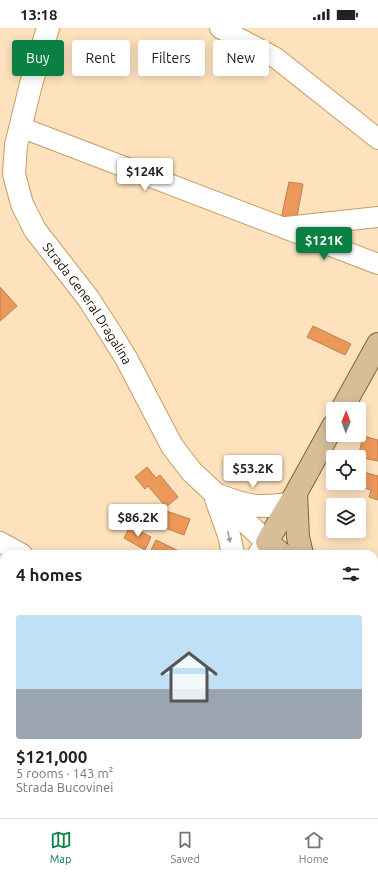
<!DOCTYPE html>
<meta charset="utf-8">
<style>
:root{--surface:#fff;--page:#f6f6f6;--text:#222;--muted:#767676;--line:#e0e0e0;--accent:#0b8043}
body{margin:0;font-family:Ubuntu,sans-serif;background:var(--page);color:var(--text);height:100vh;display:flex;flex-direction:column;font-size:15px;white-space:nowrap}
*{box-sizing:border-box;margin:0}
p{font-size:13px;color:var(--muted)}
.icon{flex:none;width:22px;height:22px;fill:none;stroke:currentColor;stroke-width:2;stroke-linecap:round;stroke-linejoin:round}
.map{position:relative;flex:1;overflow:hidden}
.sheet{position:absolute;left:0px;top:522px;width:378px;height:268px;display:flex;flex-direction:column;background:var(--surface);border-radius:12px 12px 0 0;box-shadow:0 2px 10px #0003}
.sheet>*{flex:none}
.hud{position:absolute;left:12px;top:12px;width:354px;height:36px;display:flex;gap:8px}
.needle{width:26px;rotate:1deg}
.tools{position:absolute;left:326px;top:374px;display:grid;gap:8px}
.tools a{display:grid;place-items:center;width:40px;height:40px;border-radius:4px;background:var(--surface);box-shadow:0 2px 10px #0003;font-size:20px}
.price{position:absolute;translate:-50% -34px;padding:0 9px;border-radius:4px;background:#fff;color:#222;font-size:13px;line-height:26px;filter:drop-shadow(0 1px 2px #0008)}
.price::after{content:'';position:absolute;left:50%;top:24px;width:12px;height:9px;margin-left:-6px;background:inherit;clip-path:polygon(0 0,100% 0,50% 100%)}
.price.active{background:var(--accent);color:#fff}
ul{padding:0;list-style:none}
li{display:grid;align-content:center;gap:8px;height:212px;padding:0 16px}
li span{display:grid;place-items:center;height:124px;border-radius:4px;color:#555}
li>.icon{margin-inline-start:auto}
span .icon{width:72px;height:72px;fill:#fffc;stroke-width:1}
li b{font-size:17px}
h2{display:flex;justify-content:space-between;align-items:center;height:48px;padding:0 16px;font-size:17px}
.pill{padding:0 14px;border-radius:4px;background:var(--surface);box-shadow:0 2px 10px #0003;font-size:14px;line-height:36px}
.pill.active{background:var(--accent);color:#fff}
.status{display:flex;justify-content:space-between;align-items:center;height:28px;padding:0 20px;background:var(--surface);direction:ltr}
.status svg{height:11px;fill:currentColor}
.tab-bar{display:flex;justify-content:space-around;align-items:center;height:56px;border-top:1px solid var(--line);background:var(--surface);font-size:11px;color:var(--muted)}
.tab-bar a{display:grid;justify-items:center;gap:2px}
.tab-bar .active{color:var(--accent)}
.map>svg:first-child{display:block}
.green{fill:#d4a5e6}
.building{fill:#eb9858;stroke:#bb8055}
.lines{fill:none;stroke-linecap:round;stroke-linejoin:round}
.lane-casing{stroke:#c69c5e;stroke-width:12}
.street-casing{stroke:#c69c5e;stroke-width:22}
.secondary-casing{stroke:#c69c5e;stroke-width:24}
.primary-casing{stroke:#836337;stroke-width:24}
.path{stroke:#8a755c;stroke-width:2.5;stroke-dasharray:3 2;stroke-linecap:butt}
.lane{stroke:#fff;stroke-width:10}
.street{stroke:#fff;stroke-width:20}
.secondary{stroke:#fff;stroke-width:22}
.primary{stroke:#d6be99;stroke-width:22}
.oneway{fill:#a59e99}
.labels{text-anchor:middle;stroke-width:3;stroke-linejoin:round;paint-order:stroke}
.street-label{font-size:13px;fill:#1d0d00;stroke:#fbf2e6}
</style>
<div class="status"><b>13:18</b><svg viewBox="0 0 49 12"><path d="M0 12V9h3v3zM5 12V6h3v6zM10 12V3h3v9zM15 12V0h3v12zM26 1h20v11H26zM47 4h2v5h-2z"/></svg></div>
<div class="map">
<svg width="378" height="790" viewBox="0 0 378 790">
<rect width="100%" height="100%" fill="#fde2bd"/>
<!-- green -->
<path class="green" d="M 378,625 L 378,692 L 374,691 L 374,627 Z"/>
<!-- building -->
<path class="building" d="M 289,154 L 303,156 L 296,194 L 281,191 Z
M 0,259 L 17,278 L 0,293 Z
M 313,298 L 351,316 L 345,327 L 307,309 Z
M 363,408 L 378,412 L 378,433 L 358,429 Z
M 147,439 L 156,450 L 160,447 L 178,469 L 166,479 L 148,458 L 145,461 L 135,449 Z
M 359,443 L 378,448 L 378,472 L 369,469 L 371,462 L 350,456 L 359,455 Z
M 163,482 L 190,491 L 184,507 L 157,497 Z
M 130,498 L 151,509 L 145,522 L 124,510 Z
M 156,512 L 185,526 L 149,526 Z
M 0,546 L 4,548 L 0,558 Z
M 254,786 L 304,786 L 303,790 L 253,790 Z"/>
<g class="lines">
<!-- lane casing -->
<g class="lane-casing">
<path id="lane" d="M 374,706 L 378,707"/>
</g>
<!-- street casing -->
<g class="street-casing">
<path id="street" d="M 220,0 L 276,30 L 378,111
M 20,99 L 378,236
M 286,199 L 378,189
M 0,514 L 22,526"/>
</g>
<!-- secondary casing -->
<g class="secondary-casing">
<g id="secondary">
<path id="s1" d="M 48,0 L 31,56 L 16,117 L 14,146 L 22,176 L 35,202 L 88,270 L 108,301 L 126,330 L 172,418 L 192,444 L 267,514 L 259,526"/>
<path d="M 221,468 C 248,479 261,480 289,476"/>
<path d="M 216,471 L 229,507 L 233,526"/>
<path d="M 80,790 L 83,786"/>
<path d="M 326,790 L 326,786"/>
</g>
</g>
<!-- primary casing -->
<g class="primary-casing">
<path id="primary" d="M 342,381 L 378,316
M 296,465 L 298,509 L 302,526
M 282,526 L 267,514 L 296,465 L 333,398
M 374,598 L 378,601"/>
</g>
<!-- path -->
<path class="path" d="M 374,686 L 378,685"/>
<!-- lane -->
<use href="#lane" class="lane"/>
<!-- street -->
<use href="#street" class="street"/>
<!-- secondary -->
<use href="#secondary" class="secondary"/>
<!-- primary -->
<use href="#primary" class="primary"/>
</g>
<!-- one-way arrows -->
<defs><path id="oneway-solid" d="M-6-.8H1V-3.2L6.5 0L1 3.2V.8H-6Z"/></defs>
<use class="oneway" href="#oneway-solid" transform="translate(229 509) rotate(77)"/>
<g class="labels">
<!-- street labels -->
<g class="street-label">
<text dy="5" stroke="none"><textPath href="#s1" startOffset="301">Strada General Dragalina</textPath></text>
</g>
</g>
</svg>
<div class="tools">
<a><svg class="needle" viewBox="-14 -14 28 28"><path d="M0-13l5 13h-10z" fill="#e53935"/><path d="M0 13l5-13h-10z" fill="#767676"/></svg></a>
<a><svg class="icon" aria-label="locate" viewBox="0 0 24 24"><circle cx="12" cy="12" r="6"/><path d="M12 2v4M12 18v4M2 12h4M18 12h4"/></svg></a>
<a><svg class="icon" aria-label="layers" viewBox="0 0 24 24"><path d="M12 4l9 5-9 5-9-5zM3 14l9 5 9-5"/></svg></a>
</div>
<b class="price" style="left:145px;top:164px">$124K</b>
<b class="price active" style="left:324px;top:233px">$121K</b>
<b class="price" style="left:253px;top:461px">$53.2K</b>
<b class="price" style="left:138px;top:510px">$86.2K</b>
<div class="hud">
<a class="pill active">Buy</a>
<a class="pill">Rent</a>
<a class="pill">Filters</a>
<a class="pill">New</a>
</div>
<section class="sheet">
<h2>4 homes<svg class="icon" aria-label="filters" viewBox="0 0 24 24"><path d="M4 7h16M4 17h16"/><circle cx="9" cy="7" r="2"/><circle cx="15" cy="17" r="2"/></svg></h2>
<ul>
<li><span style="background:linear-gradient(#bfe0f5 60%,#9aa5b1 0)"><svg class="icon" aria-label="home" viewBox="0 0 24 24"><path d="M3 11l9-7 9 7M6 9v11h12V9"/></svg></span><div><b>$121,000</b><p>5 rooms · 143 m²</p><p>Strada Bucovinei</p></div></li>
</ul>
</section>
</div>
<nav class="tab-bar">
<a class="active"><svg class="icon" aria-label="map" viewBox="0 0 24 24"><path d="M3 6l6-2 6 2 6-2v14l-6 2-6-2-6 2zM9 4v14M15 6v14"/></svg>Map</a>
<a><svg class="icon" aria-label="saved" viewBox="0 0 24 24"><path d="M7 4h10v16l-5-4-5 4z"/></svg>Saved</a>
<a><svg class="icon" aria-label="home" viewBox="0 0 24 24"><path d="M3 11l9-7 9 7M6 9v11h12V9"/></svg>Home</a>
</nav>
